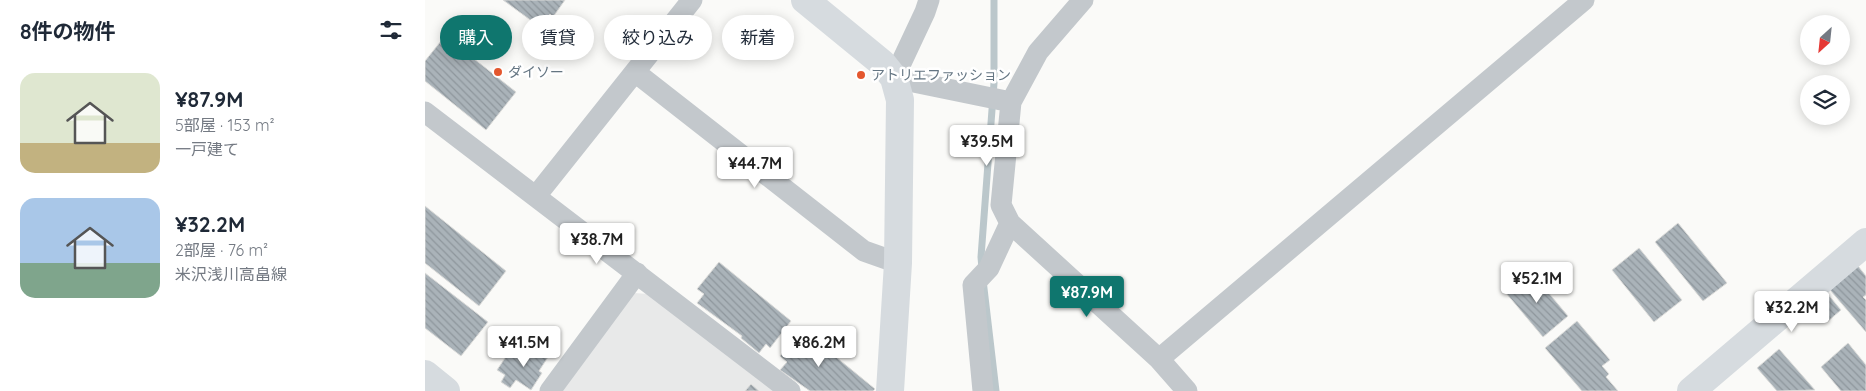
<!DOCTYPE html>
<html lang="ja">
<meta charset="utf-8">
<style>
:root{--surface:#fff;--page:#f6f6f7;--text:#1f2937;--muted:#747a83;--accent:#0f766e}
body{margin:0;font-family:Quicksand,"Noto Sans JP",sans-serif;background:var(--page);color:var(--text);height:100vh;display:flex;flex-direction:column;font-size:19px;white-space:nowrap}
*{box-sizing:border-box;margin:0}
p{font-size:16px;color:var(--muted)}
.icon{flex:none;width:28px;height:28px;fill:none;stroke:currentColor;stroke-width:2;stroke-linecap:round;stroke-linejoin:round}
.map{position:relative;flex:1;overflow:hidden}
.drawer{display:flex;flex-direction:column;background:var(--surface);width:425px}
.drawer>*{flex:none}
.hud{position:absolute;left:15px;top:15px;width:475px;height:45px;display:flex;gap:10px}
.needle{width:32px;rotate:207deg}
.controls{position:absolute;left:1375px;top:15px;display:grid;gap:10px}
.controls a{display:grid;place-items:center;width:50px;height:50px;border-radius:50%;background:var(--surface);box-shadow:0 2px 12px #0003;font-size:25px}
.price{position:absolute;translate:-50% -42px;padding:0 11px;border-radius:5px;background:#fff;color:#222;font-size:16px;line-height:32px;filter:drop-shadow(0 1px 2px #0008)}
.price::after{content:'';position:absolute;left:50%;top:30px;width:15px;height:11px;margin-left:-8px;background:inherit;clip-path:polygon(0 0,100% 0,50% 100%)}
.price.selected{background:var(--accent);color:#fff}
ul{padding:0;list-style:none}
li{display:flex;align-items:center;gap:15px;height:125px;padding:0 20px}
li span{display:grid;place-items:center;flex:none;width:140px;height:100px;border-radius:15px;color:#555}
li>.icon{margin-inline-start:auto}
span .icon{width:60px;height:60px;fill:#fffc;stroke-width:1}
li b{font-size:21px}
h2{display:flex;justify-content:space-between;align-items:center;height:60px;padding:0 20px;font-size:21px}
.tag{padding:0 18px;border-radius:22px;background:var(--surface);box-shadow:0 2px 12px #0003;font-size:18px;line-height:45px}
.tag.selected{background:var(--accent);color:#fff}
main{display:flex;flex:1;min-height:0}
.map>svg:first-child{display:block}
.built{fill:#e8e9e9}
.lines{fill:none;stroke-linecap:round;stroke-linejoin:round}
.stream{stroke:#bbc7cb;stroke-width:7}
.building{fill:url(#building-back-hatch);stroke:#dcdcda}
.street{stroke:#c3c8cc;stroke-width:21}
.secondary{stroke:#d6dbdf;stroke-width:28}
.poi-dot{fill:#e4572e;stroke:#fff;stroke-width:2}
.labels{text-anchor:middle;stroke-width:5;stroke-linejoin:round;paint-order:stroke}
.poi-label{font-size:14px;fill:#657683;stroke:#fff;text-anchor:start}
</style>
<main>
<section class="drawer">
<h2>8件の物件<svg class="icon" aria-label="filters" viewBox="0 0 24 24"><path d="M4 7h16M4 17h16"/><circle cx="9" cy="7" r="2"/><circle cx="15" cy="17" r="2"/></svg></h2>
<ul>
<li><span style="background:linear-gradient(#dfe7d0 70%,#c2b280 0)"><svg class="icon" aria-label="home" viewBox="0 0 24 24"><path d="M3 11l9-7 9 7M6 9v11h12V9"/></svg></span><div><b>¥87.9M</b><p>5部屋 · 153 m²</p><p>一戸建て</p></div></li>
<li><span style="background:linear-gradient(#a9c7e8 65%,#7fa58c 0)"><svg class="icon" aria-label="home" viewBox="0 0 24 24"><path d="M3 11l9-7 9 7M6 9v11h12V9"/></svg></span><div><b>¥32.2M</b><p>2部屋 · 76 m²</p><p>米沢浅川高畠線</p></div></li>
</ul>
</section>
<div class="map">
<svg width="1441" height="391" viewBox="0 0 1441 391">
<defs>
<pattern id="building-back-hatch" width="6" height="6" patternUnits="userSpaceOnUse" patternTransform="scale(1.25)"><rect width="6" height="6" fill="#aab3b9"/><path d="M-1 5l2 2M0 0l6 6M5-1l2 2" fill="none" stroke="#8e969c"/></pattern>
</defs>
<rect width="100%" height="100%" fill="#fafaf8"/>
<!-- built -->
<path class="built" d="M 209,293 L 224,294 L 349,391 L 137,391 Z"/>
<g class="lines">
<!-- stream -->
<path class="stream" d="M 557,269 L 556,257 L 569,83 L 569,0
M 558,280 L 571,391"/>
</g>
<!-- building -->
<path class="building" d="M 78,0 L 140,0 L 128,17 L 125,14 L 115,27 Z
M 20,36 L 91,92 L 61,130 L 0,81 L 0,61 Z
M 0,206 L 81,271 L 54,306 L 0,263 Z
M 1253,223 L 1302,283 L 1278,301 L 1230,242 Z
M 1214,248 L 1257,300 L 1229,322 L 1187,270 Z
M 294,262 L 366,321 L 345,348 L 341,344 L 334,353 L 316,338 L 317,336 L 272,303 L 279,294 L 272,289 Z
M 1433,266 L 1441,276 L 1441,295 L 1438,297 L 1441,300 L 1441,332 L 1405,290 Z
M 1106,272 L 1143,316 L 1118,337 L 1081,293 Z
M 0,273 L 63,322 L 36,356 L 0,328 Z
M 1401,292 L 1416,310 L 1402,322 L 1387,304 Z
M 1152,321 L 1185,360 L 1177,366 L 1184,374 L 1181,377 L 1193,391 L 1157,391 L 1120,348 Z
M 377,329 L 450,389 L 448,391 L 385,391 L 355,370 L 362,362 L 355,356 Z
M 1423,343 L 1441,365 L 1441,391 L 1416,391 L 1396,367 Z
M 107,344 L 125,354 L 114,371 L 117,373 L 106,390 L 91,380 L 85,388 L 76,382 L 80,375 L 72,370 L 84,352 L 97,360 Z
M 1354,349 L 1390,390 L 1352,391 L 1332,368 Z
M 326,384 L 334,391 L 320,391 Z"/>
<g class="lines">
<!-- street -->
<path class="street" d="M 504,0 L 500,12 L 469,78 L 586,102
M 658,0 L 613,52 L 586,102 L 576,205 L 585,223 L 734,359 L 762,391
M 210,72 L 439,251 L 473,263
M 0,112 L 365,391
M 111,196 L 267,0
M 734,359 L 1159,0
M 125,391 L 212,273
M 558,391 L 548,285 L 564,268 L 585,223"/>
<!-- secondary -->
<path class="secondary" d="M 380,0 L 457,63 L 469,78 L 475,100 L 473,263 L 465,391
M 0,374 L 21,391
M 1266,391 L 1441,242"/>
</g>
<!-- markers -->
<g class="poi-dot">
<circle cx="73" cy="72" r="5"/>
<circle cx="436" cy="75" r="5"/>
</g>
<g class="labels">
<!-- poi labels -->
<g class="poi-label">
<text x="83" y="77">ダイソー</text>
<text x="446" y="80">アトリエファッション</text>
</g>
</g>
</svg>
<div class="controls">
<a><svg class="needle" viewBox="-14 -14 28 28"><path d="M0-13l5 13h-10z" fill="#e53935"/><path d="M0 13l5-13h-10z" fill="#747a83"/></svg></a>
<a><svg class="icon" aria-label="layers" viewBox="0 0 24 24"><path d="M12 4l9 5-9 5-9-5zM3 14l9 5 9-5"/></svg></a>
</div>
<b class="price" style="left:562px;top:167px">¥39.5M</b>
<b class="price" style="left:330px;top:189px">¥44.7M</b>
<b class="price" style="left:172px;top:265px">¥38.7M</b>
<b class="price" style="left:1112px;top:304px">¥52.1M</b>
<b class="price selected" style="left:662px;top:318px">¥87.9M</b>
<b class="price" style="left:1367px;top:333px">¥32.2M</b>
<b class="price" style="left:99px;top:368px">¥41.5M</b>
<b class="price" style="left:394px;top:368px">¥86.2M</b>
<div class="hud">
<a class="tag selected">購入</a>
<a class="tag">賃貸</a>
<a class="tag">絞り込み</a>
<a class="tag">新着</a>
</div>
</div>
</main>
